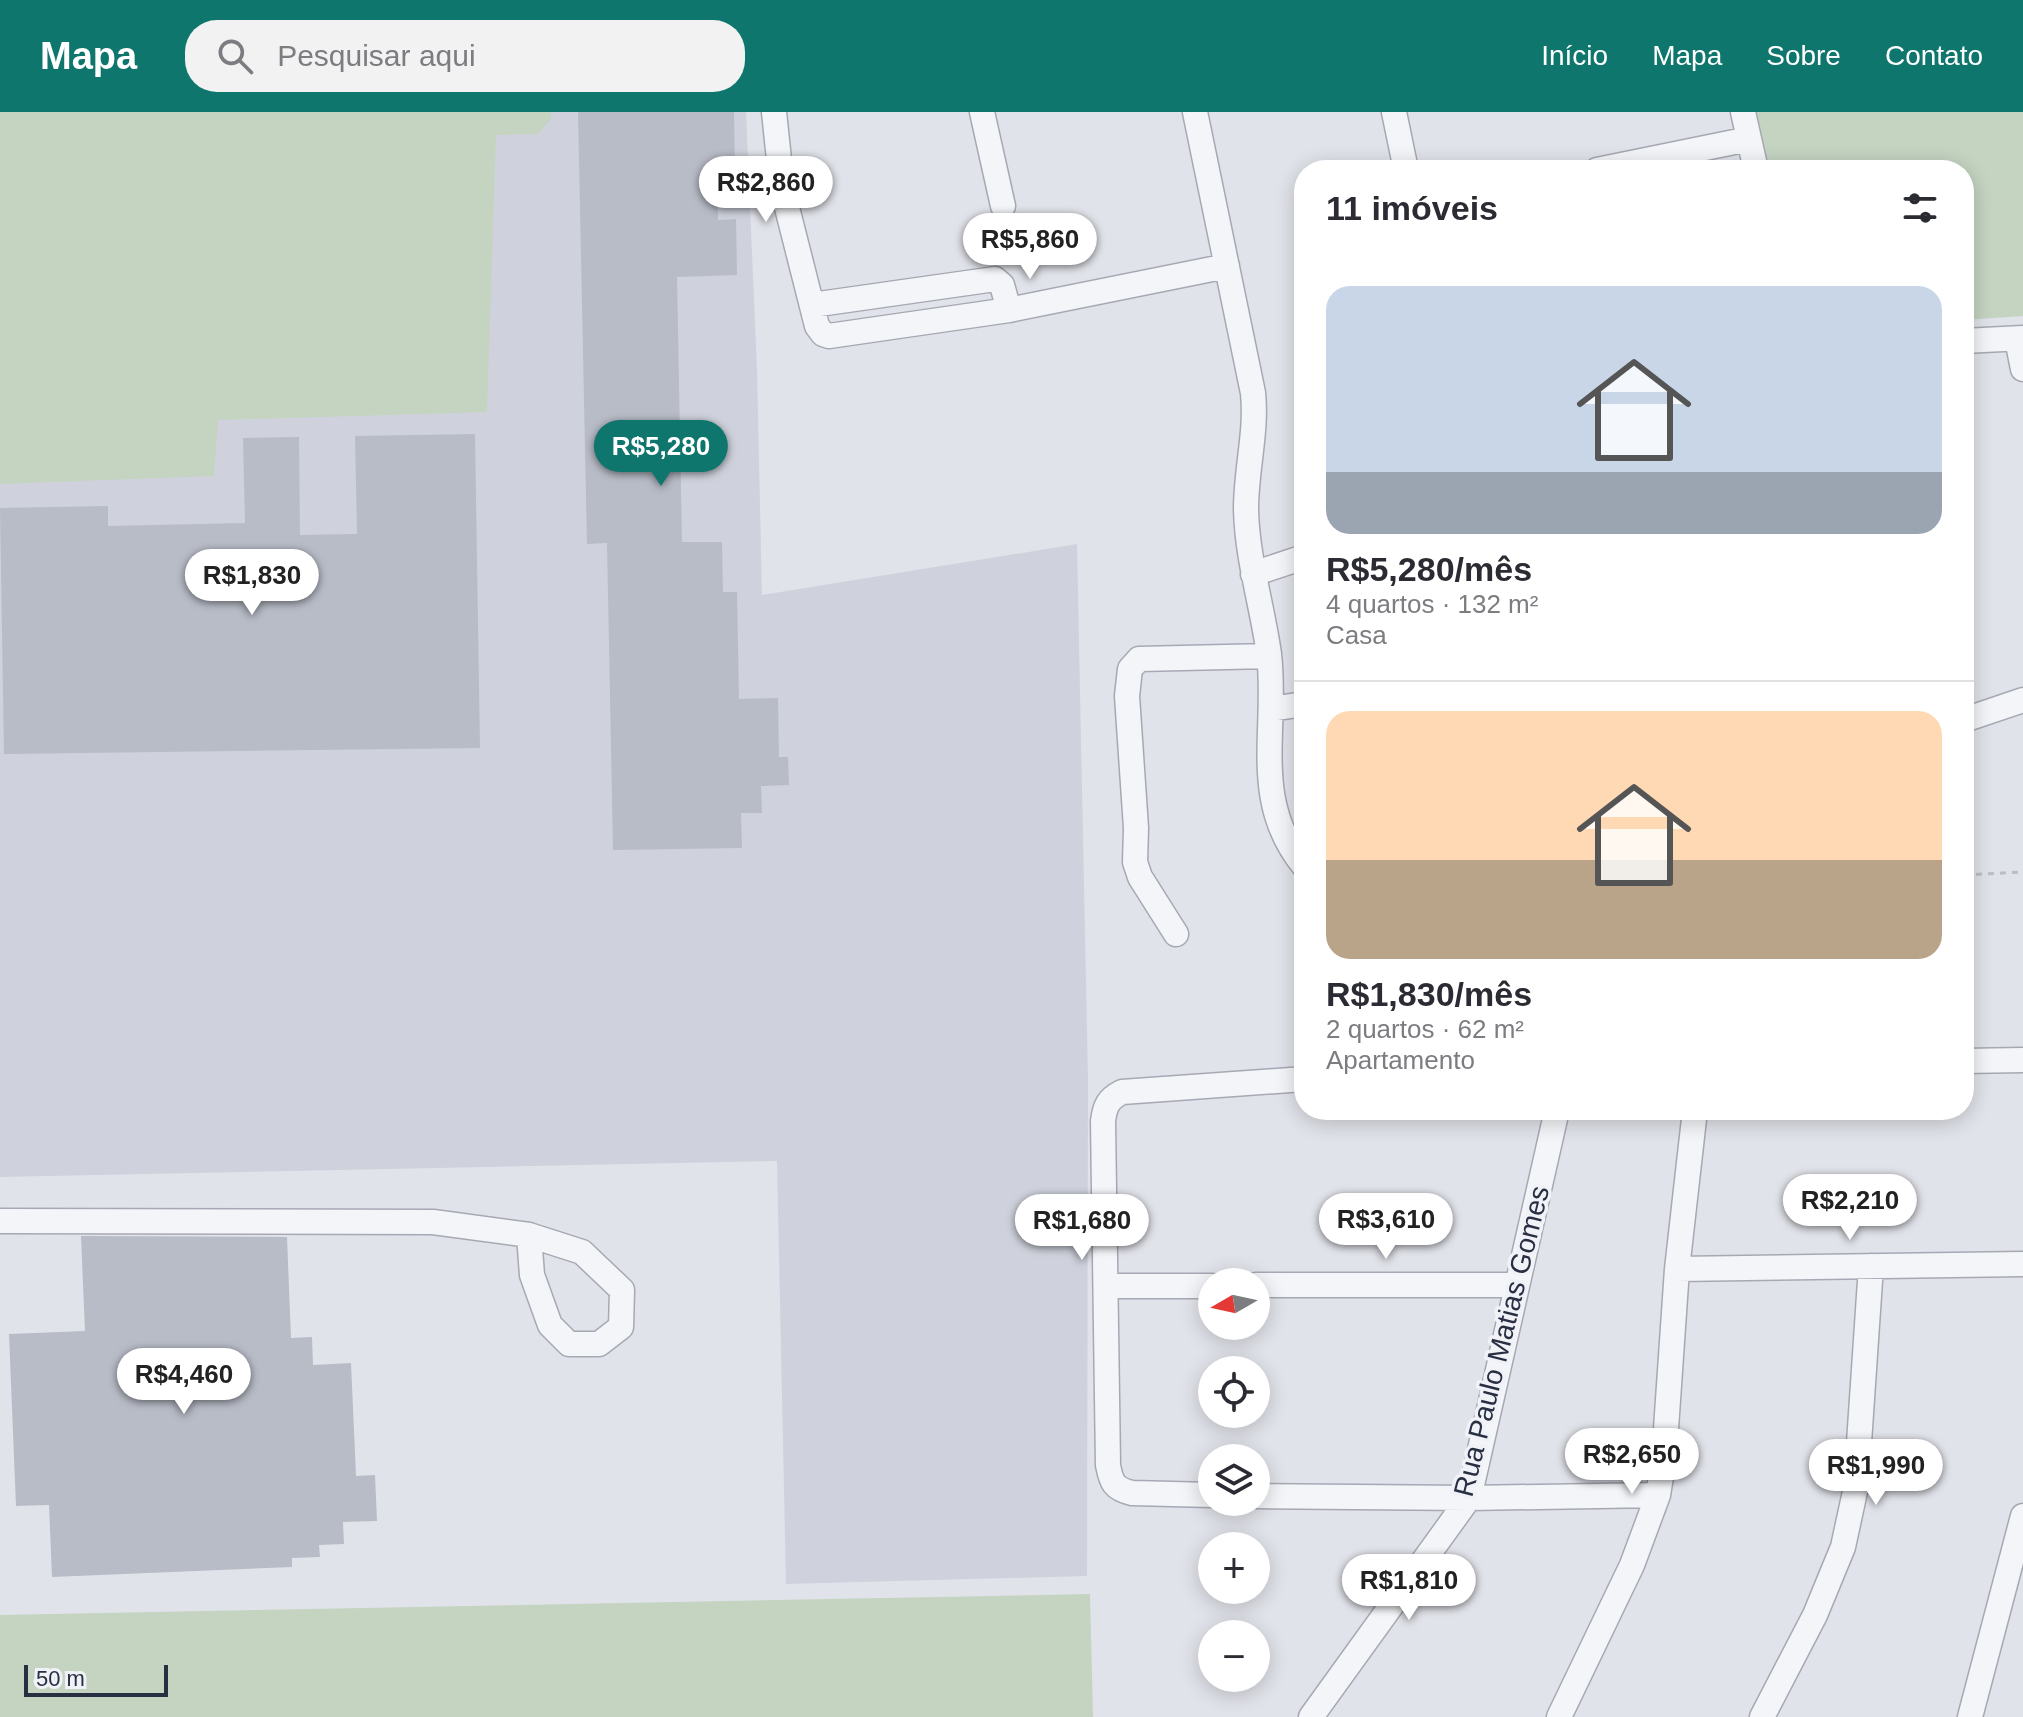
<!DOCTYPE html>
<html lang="pt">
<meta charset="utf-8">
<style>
:root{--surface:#fff;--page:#f2f2f3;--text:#2b2b33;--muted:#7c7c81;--line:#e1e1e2;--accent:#0f766e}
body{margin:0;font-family:Arial,sans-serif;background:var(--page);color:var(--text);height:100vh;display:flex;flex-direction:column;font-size:30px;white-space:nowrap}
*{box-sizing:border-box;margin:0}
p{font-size:26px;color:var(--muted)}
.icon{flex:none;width:44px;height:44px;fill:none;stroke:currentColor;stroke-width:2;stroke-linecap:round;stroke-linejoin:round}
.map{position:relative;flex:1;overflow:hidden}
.sheet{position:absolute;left:1294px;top:48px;width:680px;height:960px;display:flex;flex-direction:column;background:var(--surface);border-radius:32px;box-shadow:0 4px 20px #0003}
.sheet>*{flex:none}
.needle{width:52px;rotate:261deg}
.buttons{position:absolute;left:1198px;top:1156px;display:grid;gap:16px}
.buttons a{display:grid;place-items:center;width:72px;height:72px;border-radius:50%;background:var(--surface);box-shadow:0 4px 20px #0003;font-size:40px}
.scale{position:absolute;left:24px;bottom:20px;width:144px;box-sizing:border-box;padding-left:8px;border:4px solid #282f42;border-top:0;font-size:22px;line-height:28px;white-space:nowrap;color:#282f42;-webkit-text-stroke:6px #f0f2f7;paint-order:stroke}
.price{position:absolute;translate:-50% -68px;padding:0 18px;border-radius:28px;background:#fff;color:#222;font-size:26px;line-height:52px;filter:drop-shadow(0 2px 4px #0008)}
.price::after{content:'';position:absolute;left:50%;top:48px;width:24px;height:18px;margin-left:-12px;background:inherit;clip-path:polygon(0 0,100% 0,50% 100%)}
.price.selected{background:var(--accent);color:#fff}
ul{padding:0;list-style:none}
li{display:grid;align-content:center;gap:16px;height:424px;padding:0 32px}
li+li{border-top:2px solid var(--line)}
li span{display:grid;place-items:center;height:248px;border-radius:24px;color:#555}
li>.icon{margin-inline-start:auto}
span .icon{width:144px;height:144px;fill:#fffc;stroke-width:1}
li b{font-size:34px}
h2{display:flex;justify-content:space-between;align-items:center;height:96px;padding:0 32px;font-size:34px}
header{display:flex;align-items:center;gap:48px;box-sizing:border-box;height:112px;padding:0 40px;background:var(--accent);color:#fff}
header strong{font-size:38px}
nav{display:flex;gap:44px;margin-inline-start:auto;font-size:28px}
.search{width:560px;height:72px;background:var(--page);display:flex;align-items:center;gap:20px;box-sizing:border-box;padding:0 28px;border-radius:32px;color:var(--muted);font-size:30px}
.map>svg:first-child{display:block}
.built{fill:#cfd2dc}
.green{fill:#c4d4c1}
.building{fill:#b8bcc7}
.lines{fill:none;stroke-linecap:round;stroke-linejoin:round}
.minor-casing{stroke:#a6a9b4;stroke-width:27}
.path{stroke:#bbbec5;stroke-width:3;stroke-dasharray:6 6;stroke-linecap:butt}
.minor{stroke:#f4f5f8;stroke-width:24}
.labels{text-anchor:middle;stroke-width:7;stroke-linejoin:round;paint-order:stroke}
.street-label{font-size:28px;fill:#282f42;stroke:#f0f2f7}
</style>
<header>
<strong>Mapa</strong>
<div class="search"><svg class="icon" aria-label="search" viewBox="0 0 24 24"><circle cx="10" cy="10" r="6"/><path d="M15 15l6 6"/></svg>Pesquisar aqui</div>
<nav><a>Início</a><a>Mapa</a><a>Sobre</a><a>Contato</a></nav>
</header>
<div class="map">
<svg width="2023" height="1605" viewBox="0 0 2023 1605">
<rect width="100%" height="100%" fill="#e1e3ea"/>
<!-- built -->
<path class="built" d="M 0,0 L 746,0 L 757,258 L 762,483 L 1077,432 L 1088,968 L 1087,1464 L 786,1472 L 777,1049 L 0,1065 Z"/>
<!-- green -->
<path class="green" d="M 0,0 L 551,0 L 551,7 L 538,22 L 496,23 L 487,300 L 218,308 L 214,364 L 0,372 Z
M 1749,0 L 2023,0 L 2023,204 L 1964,208 L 1964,58 L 1762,58 Z
M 1090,1482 L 1093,1605 L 0,1605 L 0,1503 Z"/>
<!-- building -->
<path class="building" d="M 578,0 L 734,0 L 735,60 L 717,60 L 718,108 L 736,107 L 737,163 L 677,165 L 682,430 L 722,430 L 723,480 L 737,480 L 739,587 L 778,586 L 779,645 L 788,645 L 789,673 L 761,674 L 762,701 L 741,701 L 742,736 L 613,738 L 607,431 L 587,432 Z
M 475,322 L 480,636 L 4,642 L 0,396 L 108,394 L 108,414 L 245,411 L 243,326 L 299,325 L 300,423 L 357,422 L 355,324 Z
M 81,1124 L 287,1125 L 291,1226 L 312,1225 L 313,1253 L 351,1251 L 356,1364 L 375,1363 L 377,1409 L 343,1410 L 344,1432 L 319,1433 L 320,1445 L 292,1446 L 292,1455 L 52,1465 L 49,1393 L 16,1394 L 9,1222 L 85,1219 Z"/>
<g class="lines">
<!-- minor casing -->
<g class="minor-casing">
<path id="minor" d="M 774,0 L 782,76 L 817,214 L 823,222 L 829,224 L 1009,198 L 1227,154
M 982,0 L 1003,94
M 1195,0 L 1253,281 C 1257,320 1246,357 1246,397 C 1247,446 1262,493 1269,542 C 1278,618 1250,688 1304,754
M 1394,0 L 1406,58
M 1743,0 L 1756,58
M 1597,58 L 1749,27
M 812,193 L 995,167 L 1002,173 L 1009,198
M 2017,227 L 2023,257
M 1964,229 L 2023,226
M 1253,462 L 1304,445
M 1271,597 L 1304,592
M 1964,608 L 2023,588
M 1176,822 L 1140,765 L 1135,750 L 1136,716 L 1127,584 L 1130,557 L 1139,547 L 1269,544
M 1964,949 L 2023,948
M 0,1109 L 433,1110 L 529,1123 L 582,1140 L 622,1178 L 621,1215 L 599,1232 L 569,1232 L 550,1213 L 532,1163 L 529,1123
M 1677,1157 L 2023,1152
M 1256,1173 L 1515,1173
M 1106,1174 L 1212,1174
M 1212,1383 L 1132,1381 C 1114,1377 1111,1370 1108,1353 L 1103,1009 C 1105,994 1108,987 1122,980 L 1304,967
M 1256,1384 L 1469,1386 L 1658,1383
M 1311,1605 L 1469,1386 L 1557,998
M 1559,1605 L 1632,1453 L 1658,1383 L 1664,1346 L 1677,1157 L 1695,998
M 1762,1605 L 1815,1503 L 1843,1435 L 1856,1375 L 1871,1154
M 1970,1605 L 2023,1404"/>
</g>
<!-- path -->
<path class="path" d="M 1964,763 L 2023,760"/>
<!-- minor -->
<use href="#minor" class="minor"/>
</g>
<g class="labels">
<!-- street labels -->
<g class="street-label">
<text transform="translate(1501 1229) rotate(-76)" y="10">Rua Paulo Matias Gomes</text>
</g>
</g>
</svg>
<div class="buttons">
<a><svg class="needle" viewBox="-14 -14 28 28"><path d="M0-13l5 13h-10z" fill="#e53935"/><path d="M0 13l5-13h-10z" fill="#7c7c81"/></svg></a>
<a><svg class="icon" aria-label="locate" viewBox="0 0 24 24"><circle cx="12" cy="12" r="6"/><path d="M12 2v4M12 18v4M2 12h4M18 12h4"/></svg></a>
<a><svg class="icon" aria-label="layers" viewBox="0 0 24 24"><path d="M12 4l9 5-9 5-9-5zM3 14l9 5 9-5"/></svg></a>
<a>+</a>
<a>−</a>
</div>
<div class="scale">50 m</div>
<b class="price" style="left:766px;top:112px">R$2,860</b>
<b class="price" style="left:1030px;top:169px">R$5,860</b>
<b class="price selected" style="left:661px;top:376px">R$5,280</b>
<b class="price" style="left:252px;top:505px">R$1,830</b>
<b class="price" style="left:1850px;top:1130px">R$2,210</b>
<b class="price" style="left:1386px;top:1149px">R$3,610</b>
<b class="price" style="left:1082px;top:1150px">R$1,680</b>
<b class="price" style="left:184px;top:1304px">R$4,460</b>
<b class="price" style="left:1632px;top:1384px">R$2,650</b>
<b class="price" style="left:1876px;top:1395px">R$1,990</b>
<b class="price" style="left:1409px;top:1510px">R$1,810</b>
<section class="sheet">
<h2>11 imóveis<svg class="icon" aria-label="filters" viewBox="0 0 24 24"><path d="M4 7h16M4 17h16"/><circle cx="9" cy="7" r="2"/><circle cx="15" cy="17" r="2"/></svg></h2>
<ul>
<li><span style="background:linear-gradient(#c9d6e8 75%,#9aa5b1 0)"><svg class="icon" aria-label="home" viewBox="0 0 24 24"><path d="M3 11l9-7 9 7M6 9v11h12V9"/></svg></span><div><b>R$5,280/mês</b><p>4 quartos · 132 m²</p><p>Casa</p></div></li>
<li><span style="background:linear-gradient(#ffd9b3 60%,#b9a48a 0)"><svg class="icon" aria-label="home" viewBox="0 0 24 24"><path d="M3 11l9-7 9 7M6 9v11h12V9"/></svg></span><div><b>R$1,830/mês</b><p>2 quartos · 62 m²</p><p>Apartamento</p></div></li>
</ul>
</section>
</div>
